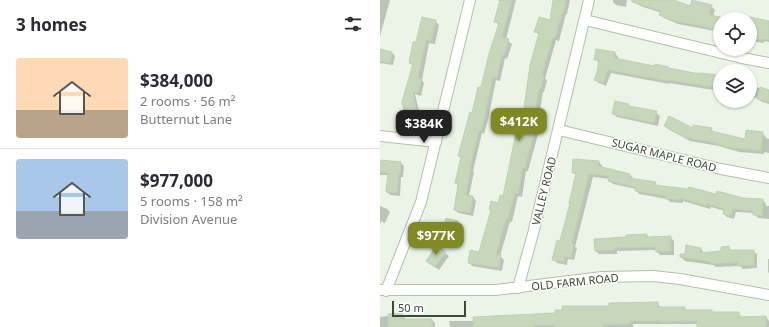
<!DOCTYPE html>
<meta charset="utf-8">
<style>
:root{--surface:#fff;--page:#f7f7f7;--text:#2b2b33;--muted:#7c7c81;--line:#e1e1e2;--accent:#808a25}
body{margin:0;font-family:"Noto Sans",sans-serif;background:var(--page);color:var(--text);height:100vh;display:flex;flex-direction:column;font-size:15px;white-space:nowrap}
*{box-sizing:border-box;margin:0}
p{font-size:13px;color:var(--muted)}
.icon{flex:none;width:22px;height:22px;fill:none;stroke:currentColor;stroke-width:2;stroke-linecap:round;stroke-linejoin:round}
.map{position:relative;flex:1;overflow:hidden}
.drawer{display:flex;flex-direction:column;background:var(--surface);width:380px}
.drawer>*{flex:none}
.fabs{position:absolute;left:333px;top:12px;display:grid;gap:8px}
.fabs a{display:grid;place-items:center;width:44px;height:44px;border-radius:50%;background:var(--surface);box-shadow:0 1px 3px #0004;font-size:20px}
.scale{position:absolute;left:12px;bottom:10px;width:74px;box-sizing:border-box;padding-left:4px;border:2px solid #3e4836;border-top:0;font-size:11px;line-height:14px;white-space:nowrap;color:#3e4836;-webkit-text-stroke:3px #fff;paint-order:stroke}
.price{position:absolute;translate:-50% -34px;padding:0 9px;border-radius:8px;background:var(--accent);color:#fff;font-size:13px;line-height:26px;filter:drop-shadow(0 1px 2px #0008)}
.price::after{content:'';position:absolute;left:50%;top:24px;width:12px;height:9px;margin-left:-6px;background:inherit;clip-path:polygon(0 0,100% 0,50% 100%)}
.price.selected{background:#222;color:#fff}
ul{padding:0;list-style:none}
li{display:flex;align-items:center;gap:12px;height:100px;padding:0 16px}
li+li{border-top:1px solid var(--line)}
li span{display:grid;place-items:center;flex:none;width:112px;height:80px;border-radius:4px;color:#555}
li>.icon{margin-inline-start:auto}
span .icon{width:48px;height:48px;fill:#fffc;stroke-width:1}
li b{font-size:17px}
h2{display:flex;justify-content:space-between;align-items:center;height:48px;padding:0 16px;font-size:17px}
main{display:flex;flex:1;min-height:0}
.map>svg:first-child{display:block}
.shadow{fill:#0003}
.building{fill:#c8d6bc;stroke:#bed2af}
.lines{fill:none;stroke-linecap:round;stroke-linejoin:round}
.minor-casing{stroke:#b2c0a9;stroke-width:12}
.minor{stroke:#fff;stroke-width:10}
.labels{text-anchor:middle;stroke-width:3;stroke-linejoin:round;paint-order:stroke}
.street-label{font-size:11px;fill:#3e4836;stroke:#fff}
</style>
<main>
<section class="drawer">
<h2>3 homes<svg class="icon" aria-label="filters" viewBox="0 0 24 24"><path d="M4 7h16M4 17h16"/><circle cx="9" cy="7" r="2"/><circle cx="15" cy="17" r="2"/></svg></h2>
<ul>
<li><span style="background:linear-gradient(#ffd9b3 65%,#b9a48a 0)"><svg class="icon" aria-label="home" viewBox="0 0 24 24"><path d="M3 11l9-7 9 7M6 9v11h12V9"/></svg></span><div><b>$384,000</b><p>2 rooms · 56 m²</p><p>Butternut Lane</p></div></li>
<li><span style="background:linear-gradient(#a9c7e8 65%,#9aa5b1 0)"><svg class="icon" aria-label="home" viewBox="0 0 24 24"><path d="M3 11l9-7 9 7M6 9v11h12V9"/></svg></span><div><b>$977,000</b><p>5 rooms · 158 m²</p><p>Division Avenue</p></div></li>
</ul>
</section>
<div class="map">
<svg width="389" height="327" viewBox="0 0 389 327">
<rect width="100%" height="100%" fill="#ecf4e7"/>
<!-- shadow -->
<path class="shadow" d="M 0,0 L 10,0 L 0,36 Z
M 118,0 L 136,0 L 126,39 L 132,44 L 127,59 L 125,58 L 120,81 L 116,80 L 108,120 L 104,134 L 102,133 L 93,171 L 94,172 L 89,196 L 93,197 L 96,201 L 93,216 L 78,213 L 75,210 L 79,186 L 76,183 L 81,158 L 80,156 L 102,88 L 119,25 L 115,21 L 120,2 Z
M 174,0 L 190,0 L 187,14 L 186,14 L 179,41 L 176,40 L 165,79 L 167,80 L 164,92 L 163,92 L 157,128 L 159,131 L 148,171 L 146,171 L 142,197 L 138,196 L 132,222 L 130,222 L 120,256 L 124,260 L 122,271 L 92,266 L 89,262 L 100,253 L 112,211 L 110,209 L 119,204 L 123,197 L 143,124 L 160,36 L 156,32 L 170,22 Z
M 233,0 L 247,0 L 246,7 L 236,5 L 233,2 Z
M 257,0 L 292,0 L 311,8 L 331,6 L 335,10 L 333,17 L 342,19 L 340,19 L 340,32 L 298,24 L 284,18 L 281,15 L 282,13 L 260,6 L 257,3 Z
M 363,17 L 389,23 L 389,42 L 384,41 L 384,43 L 370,41 L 370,19 L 363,19 Z
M 55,21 L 59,25 L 55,44 L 49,43 L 42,80 L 44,83 L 41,96 L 35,94 L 40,115 L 29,118 L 26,114 L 33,66 L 30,63 L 37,44 Z
M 0,50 L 12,53 L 15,56 L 13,65 L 0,63 Z
M 235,53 L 238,57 L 238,59 L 320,75 L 340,76 L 340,91 L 289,83 L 289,84 L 231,73 L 226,86 L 219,83 L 215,79 L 219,63 L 215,59 Z
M 370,85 L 389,91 L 389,104 L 382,102 L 378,98 L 370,97 Z
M 248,105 L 251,107 L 276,112 L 280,116 L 278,126 L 237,117 L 233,114 Z
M 285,126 L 313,130 L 331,129 L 335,133 L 366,140 L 382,133 L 386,137 L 386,138 L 389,139 L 389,153 L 384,152 L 384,154 L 359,152 L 339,146 L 310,141 L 288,129 Z
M 0,161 L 21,163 L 24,166 L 23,177 L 21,177 L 20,196 L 10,195 L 7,192 L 9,175 L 0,175 Z
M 219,162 L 222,166 L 222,168 L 250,175 L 253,178 L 253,179 L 275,183 L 279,187 L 336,196 L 383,200 L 386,204 L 386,206 L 389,206 L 389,219 L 378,218 L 374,213 L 356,212 L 354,219 L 347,217 L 344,214 L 345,211 L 331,207 L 330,209 L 303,201 L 303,203 L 290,202 L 287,199 L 259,194 L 256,189 L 233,184 L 229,181 L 230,179 L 213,177 L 195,247 L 197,248 L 194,260 L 188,259 L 187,265 L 177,263 L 174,259 L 181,242 L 197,176 L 193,172 Z
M 0,206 L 7,209 L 10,212 L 5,223 L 1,221 L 0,225 Z
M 77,222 L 81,225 L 77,238 L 67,235 L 63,232 Z
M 266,235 L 269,238 L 290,237 L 294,241 L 294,255 L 280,255 L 276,250 L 237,251 L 237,254 L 219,254 L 216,251 L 247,238 Z
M 348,247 L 352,251 L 373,251 L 377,254 L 377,268 L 363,269 L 360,266 L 336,267 L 333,265 L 305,261 L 301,257 L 321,249 L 324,253 L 342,252 Z
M 65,253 L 69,256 L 59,270 L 50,264 Z
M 388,259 L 389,259 L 389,273 L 388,272 Z
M 277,303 L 281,308 L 304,308 L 308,311 L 331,311 L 334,313 L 359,313 L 362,318 L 386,317 L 389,321 L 389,327 L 318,327 L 318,324 L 253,324 L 253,327 L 70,327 L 69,321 L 95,321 L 176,314 L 230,307 Z
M 22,314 L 26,320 L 52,320 L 55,323 L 55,327 L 0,327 L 0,317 Z"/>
<!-- building -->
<path class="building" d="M 120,0 L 132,0 L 122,37 L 129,39 L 124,56 L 122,55 L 117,78 L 113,77 L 105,116 L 101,131 L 99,130 L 90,168 L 91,168 L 86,195 L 93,196 L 90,213 L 74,210 L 78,184 L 75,183 L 81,157 L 78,156 L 90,112 L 92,113 L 98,87 L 101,87 L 109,54 L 119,23 L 114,22 Z
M 173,0 L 186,0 L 184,12 L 183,11 L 175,38 L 173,37 L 162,75 L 164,76 L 161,89 L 159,89 L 153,126 L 156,126 L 145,168 L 143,168 L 138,194 L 135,193 L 128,219 L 126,219 L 116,255 L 121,255 L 119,268 L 88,263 L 90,250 L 99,252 L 111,210 L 109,210 L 111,201 L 118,203 L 120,195 L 123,196 L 135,138 L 139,122 L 142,123 L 150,65 L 159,33 L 154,32 L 159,17 L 170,20 Z
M 252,0 L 294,0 L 310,6 L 312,0 L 332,5 L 329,15 L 340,17 L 340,30 L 294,21 L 279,15 L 281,11 L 252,2 Z
M 42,17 L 56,20 L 51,41 L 46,40 L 38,78 L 42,79 L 38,93 L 33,92 L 37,112 L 25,115 L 22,102 L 33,64 L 29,63 L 33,42 L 36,42 Z
M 370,17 L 389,21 L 389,40 L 381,39 L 380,40 L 370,38 Z
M 0,49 L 12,52 L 10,63 L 0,61 Z
M 216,49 L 235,52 L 234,58 L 274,66 L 275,64 L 289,67 L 288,68 L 320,74 L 320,73 L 340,75 L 340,88 L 286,80 L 286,81 L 228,70 L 223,83 L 214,80 L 217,73 L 219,60 L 214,60 Z
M 380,87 L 389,90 L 389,102 L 377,99 Z
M 235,101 L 249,104 L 248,106 L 277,111 L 274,123 L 232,114 Z
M 289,116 L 313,128 L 313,125 L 332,128 L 331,131 L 365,139 L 366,130 L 383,132 L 381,151 L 356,148 L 356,149 L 335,144 L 336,143 L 306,138 L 284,126 Z
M 193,159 L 219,161 L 218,166 L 250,174 L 249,178 L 276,182 L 275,185 L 308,189 L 309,187 L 336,194 L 337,191 L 363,198 L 383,199 L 382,216 L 373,215 L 373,211 L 353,209 L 351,216 L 343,214 L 344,209 L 327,204 L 327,206 L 300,198 L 300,200 L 286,199 L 286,196 L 255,191 L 255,187 L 228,181 L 229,176 L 209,174 L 192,244 L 194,244 L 191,258 L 185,256 L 184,262 L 172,260 L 177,240 L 180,241 L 190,203 L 189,203 L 196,173 L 192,173 Z
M 0,160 L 21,162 L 20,174 L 19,174 L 17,193 L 6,192 L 8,173 L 0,172 Z
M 66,218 L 78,221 L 74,235 L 62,232 Z
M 267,234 L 267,237 L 291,236 L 291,251 L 276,252 L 275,247 L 234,248 L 234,250 L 215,251 L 214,239 L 246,237 L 246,235 Z
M 57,245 L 66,252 L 55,267 L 46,261 Z
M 306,245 L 321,248 L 320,253 L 341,251 L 341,247 L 349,246 L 349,250 L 374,250 L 374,265 L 358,266 L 358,262 L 331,264 L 331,262 L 300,257 L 300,254 L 305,254 Z
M 278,302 L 278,307 L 305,307 L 305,310 L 332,310 L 332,312 L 359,312 L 359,317 L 386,316 L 386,327 L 317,327 L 317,321 L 282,322 L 282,321 L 250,321 L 250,324 L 223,325 L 223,327 L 175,327 L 175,325 L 154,325 L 154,327 L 94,327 L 93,317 L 175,313 L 175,310 L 182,310 L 182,306 L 229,306 L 229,303 Z
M 22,313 L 23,319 L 52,319 L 52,327 L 8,327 L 8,314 Z"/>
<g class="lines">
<!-- minor casing -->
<g class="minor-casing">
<path id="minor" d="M 205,20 L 362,58 L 389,63
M 179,130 L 341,169 L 389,178
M 0,136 L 56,142
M 138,288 L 154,230 L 209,0
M 0,290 L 115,290 L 222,277 L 273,276 L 300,279 L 389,295
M 6,291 L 41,202 L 90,0"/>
</g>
<!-- minor -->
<use href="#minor" class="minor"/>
</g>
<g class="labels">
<!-- street labels -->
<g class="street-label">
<text transform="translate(284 155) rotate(14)" y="4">SUGAR MAPLE ROAD</text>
<text transform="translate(164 191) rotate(-76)" y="4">VALLEY ROAD</text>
<text transform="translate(195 282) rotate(-6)" y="4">OLD FARM ROAD</text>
</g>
</g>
</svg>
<div class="fabs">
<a><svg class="icon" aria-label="locate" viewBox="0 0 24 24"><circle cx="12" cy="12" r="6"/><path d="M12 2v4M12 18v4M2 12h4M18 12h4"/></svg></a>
<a><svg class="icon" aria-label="layers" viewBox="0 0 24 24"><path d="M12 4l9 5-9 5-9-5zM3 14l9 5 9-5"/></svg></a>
</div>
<div class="scale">50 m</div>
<b class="price" style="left:139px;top:142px">$412K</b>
<b class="price selected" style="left:44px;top:144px">$384K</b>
<b class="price" style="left:56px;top:256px">$977K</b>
</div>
</main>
